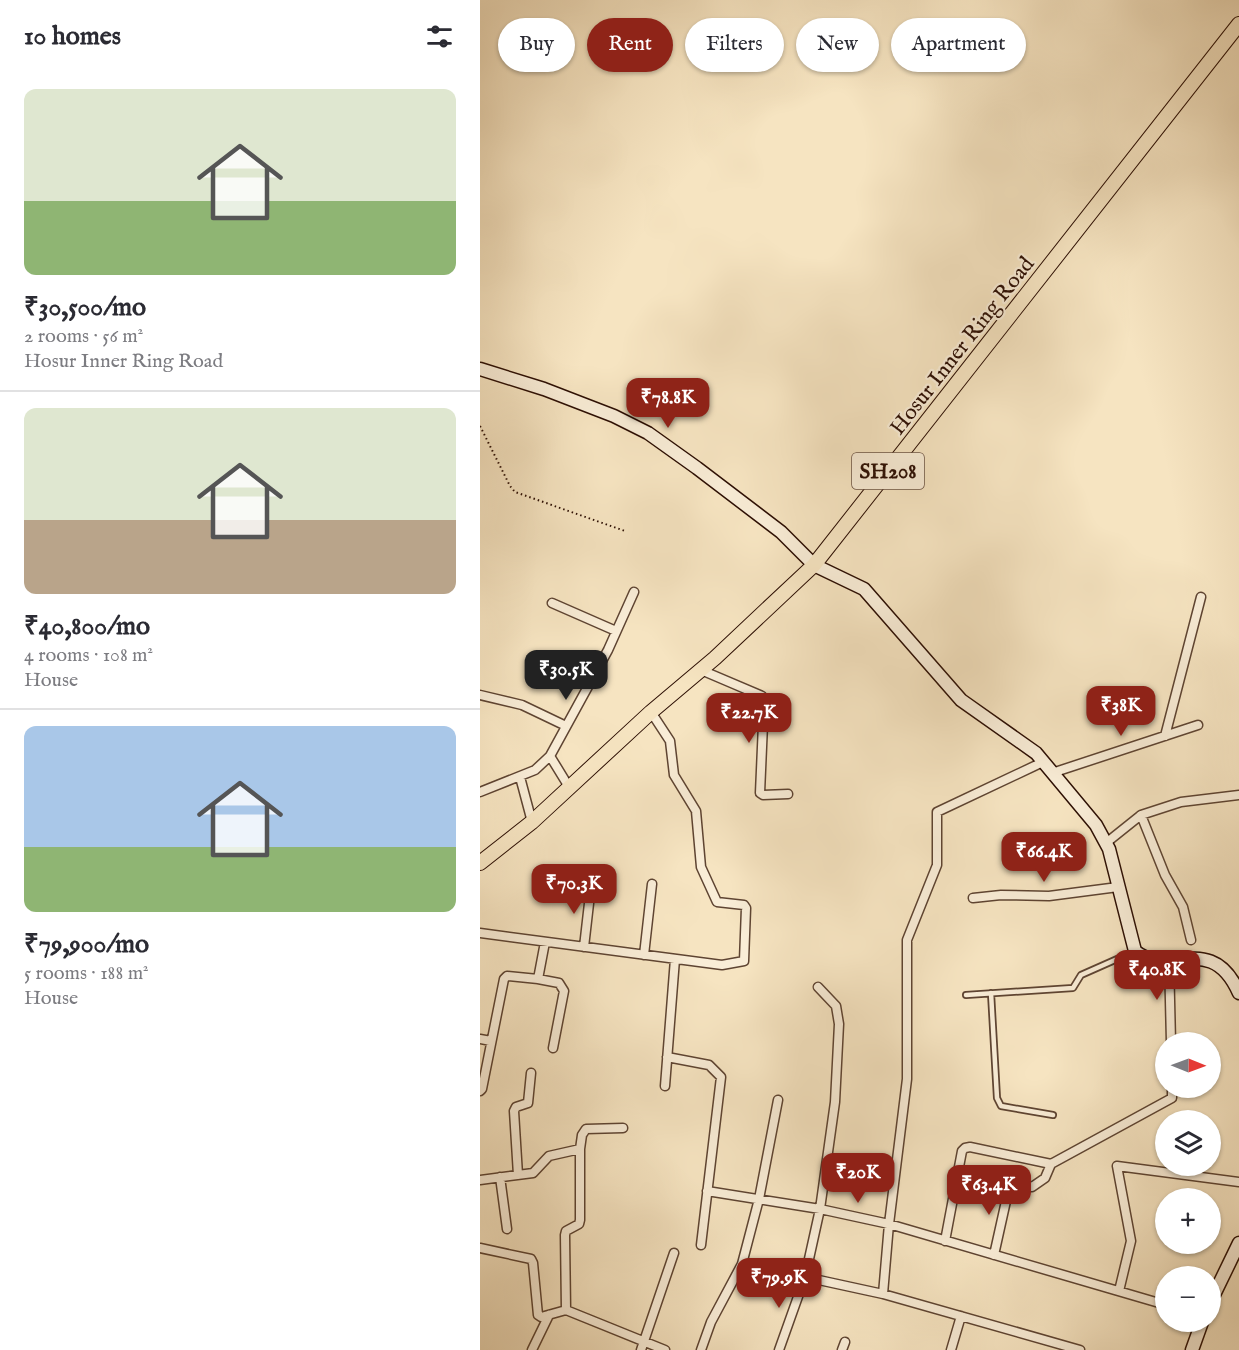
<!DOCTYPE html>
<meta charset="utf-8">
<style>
:root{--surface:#fff;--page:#f2f2f3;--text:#2b2b33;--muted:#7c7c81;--line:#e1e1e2;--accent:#8f2418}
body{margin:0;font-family:"IM FELL English",serif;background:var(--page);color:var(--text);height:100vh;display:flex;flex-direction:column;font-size:22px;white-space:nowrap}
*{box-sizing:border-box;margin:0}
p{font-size:20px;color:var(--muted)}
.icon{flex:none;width:33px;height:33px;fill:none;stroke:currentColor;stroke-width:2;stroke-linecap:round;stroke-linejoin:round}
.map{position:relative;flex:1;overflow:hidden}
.details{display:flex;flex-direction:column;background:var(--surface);width:480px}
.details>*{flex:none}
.hud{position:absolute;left:18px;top:18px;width:570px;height:54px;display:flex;gap:12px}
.needle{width:39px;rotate:91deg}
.fabs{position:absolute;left:675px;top:1032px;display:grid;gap:12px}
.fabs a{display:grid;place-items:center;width:66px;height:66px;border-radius:50%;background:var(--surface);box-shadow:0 2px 4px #0004;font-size:30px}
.price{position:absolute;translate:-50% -51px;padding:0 14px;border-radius:12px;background:var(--accent);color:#fff;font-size:20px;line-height:39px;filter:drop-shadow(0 2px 3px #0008)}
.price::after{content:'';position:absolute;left:50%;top:36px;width:18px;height:14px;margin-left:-9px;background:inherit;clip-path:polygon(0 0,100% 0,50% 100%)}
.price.current{background:#222;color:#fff}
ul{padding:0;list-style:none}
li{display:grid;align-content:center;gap:12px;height:318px;padding:0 24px}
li+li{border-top:2px solid var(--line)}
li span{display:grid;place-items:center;height:186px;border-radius:12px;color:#555}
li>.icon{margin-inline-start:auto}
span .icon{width:108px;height:108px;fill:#fffc;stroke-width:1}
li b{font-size:26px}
h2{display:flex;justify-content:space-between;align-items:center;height:72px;padding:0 24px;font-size:26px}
.tag{padding:0 21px;border-radius:27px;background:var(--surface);box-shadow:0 2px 4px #0004;font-size:21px;line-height:54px}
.tag.current{background:var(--accent);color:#fff}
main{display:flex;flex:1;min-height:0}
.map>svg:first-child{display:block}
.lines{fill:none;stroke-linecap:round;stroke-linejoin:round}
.lane-casing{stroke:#5e4432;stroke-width:8}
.street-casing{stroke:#5e4432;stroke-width:11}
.secondary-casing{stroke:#2c0e03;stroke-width:15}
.primary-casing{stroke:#2c0e03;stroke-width:16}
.path{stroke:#2c0e03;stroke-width:2;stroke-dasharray:1.5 3;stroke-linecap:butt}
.lane{stroke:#f9edd7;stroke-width:4.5}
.street{stroke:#f9edd7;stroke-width:8}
.secondary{stroke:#f9edd7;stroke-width:12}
.primary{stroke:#f6e4c1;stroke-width:14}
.labels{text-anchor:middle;stroke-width:4.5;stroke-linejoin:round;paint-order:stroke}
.shield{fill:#f9edd7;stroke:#6a5143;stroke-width:1.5}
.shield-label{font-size:21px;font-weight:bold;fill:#2c0e03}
.street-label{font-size:22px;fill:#2c0e03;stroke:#f9edd7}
</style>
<main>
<section class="details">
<h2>10 homes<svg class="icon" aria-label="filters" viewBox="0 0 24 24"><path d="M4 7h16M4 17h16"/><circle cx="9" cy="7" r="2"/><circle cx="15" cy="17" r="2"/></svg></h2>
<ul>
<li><span style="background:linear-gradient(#dfe7d0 60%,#8fb573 0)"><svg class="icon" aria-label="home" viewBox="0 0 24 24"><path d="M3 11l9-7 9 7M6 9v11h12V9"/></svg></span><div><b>₹30,500/mo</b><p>2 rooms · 56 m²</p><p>Hosur Inner Ring Road</p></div></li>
<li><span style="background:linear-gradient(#dfe7d0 60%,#b9a48a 0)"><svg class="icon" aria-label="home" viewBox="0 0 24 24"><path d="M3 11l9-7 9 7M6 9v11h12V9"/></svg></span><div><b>₹40,800/mo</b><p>4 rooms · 108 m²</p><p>House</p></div></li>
<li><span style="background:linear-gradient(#a9c7e8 65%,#8fb573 0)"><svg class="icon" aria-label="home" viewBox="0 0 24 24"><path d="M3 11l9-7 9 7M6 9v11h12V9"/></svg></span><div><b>₹79,900/mo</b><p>5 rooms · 188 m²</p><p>House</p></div></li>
</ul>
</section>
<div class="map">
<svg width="759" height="1350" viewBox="0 0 759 1350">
<rect width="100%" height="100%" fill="#f6e4c1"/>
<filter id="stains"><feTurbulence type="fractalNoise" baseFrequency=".00333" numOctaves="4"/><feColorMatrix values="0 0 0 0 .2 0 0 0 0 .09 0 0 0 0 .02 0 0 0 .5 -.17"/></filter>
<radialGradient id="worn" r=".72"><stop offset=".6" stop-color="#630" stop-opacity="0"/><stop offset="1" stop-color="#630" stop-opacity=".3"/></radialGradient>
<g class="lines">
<!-- lane casing -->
<g class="lane-casing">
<path id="lane" d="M 511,993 L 517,1098 L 521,1106 L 573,1115
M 486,995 L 593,988 L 601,975 L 653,952"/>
</g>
<!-- street casing -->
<g class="street-casing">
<path id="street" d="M 72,603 L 136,631
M 221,670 L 282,696 L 284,701 L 280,793 L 283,795 L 308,794
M 0,695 L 42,705 L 86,726
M 685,736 L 721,597
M 70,756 L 89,787
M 572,773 L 718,725
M 40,777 L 52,822
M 0,792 L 55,770 L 70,756 L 128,650 L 154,592
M 661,815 L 685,875 L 703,907 L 711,940
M 626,843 L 661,815 L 701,802 L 759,795
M 493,898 L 521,895 L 569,896 L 638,887
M 0,933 L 242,965 L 264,961 L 266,908 L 264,905 L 237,902 L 221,867 L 216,811 L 194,775 L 190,741 L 171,712
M 104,947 L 111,886
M 164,955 L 172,884
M 689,959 L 691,1042
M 58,979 L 79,983 L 84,991 L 73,1048
M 338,987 L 356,1006 L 359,1024 L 355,1102 L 340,1209 L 325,1277 L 403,1294 L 600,1350
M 0,1039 L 11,1041
M 187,1057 L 229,1065 L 241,1077 L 221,1245
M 185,1086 L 195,959
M 0,1091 L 2,1089 L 24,979 L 27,976 L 58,979 L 65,942
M 100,1149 L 102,1135 L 106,1129 L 143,1128
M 38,1175 L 34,1111 L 36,1107 L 48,1103 L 51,1073
M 20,1177 L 27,1229
M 0,1180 L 53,1173 L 69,1156 L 100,1149 L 100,1220 L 99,1224 L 86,1231 L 85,1235 L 86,1310 L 185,1350
M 227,1191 L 340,1209 L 409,1224 L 686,1305
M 465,1241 L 482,1151 L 485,1148 L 490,1147 L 571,1164
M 0,1248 L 51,1259 L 53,1263 L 58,1315 L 61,1317 L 86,1310
M 514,1255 L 530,1183 L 552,1187 L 565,1178 L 571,1164 L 692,1098 L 692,1088
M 262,1264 L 325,1277 L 299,1350
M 639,1291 L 651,1241 L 637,1166 L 759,1182
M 403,1294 L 409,1224 L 427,1079 L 427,940 L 457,865 L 457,812 L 563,762
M 52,1350 L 69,1315
M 161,1350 L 194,1253
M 221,1350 L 231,1322 L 262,1264 L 279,1199 L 298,1100
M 362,1350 L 365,1342
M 471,1350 L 481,1316"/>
</g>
<!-- secondary casing -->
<g class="secondary-casing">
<path id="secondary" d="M 0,369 L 64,389 L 134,416 L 168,433 L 217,468 L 301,532 L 334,565 L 384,589 L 481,700 L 556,753 L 616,825 L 629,849 L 655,951 C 688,979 731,930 759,993
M 730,1303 L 759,1243
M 712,1350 L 722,1322"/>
</g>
<!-- primary casing -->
<g class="primary-casing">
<path id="primary" d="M 0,863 L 52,822 L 171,712 L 235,658 L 334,565 L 759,24"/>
</g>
<!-- path -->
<path class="path" d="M 0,426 L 30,486 L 35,492 L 145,531"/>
<!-- lane -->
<use href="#lane" class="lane"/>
<!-- street -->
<use href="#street" class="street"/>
<!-- secondary -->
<use href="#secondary" class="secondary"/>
<!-- primary -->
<use href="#primary" class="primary"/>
</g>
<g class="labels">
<!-- shield labels -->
<rect class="shield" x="372" y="453" width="72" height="36" rx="4.5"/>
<g class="shield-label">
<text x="408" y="478">SH208</text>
</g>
<!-- street labels -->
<g class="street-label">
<text transform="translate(481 345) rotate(-52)" y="8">Hosur Inner Ring Road</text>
</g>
</g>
<rect width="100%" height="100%" filter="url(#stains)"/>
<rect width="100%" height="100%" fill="url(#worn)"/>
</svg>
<div class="fabs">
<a><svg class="needle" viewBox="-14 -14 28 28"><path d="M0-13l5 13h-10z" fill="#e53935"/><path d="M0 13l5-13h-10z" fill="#7c7c81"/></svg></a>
<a><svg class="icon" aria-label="layers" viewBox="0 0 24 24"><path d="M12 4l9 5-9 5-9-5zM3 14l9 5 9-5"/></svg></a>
<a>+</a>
<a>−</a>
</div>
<b class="price" style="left:188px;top:429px">₹78.8K</b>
<b class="price current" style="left:86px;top:701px">₹30.5K</b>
<b class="price" style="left:641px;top:737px">₹38K</b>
<b class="price" style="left:269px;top:744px">₹22.7K</b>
<b class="price" style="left:564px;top:883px">₹66.4K</b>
<b class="price" style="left:94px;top:915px">₹70.3K</b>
<b class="price" style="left:677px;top:1001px">₹40.8K</b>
<b class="price" style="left:378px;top:1204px">₹20K</b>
<b class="price" style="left:509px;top:1216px">₹63.4K</b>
<b class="price" style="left:299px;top:1309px">₹79.9K</b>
<div class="hud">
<a class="tag">Buy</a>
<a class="tag current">Rent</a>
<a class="tag">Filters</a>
<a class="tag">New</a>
<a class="tag">Apartment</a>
</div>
</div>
</main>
